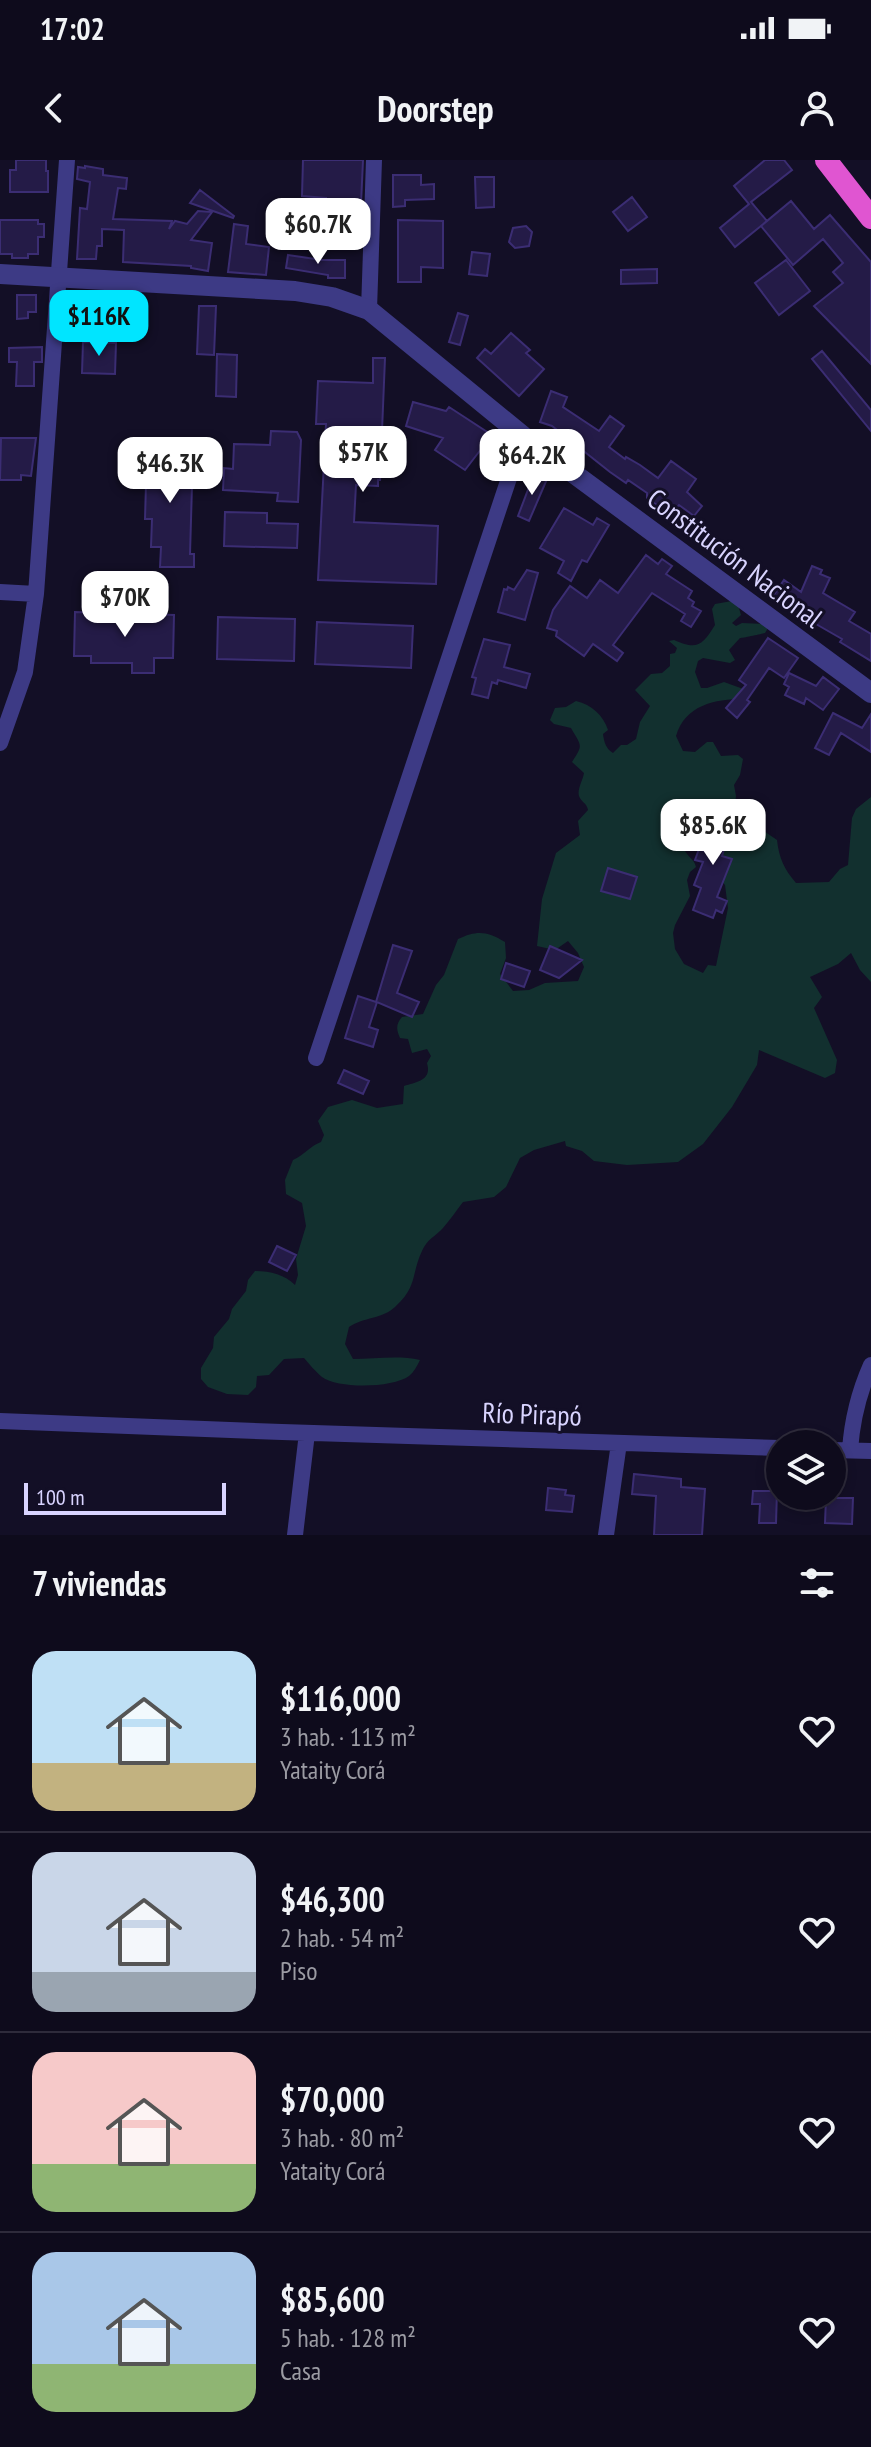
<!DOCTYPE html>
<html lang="es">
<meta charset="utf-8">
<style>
:root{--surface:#0e0b1c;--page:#1c1929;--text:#f1f3f6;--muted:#9b9ba3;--line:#2e2b3b;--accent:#00e5ff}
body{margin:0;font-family:"PT Sans Narrow",sans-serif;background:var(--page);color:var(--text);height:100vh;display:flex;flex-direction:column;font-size:30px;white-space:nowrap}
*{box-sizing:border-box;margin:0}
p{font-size:26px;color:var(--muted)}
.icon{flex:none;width:44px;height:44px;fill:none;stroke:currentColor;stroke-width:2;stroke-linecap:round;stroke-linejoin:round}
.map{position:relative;height:1375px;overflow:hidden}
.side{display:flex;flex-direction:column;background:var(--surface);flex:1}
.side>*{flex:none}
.tools{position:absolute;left:766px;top:1270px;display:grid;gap:16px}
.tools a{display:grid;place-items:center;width:80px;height:80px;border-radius:50%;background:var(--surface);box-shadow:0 4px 12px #0003,0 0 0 2px var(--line);font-size:40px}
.scale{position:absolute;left:24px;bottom:20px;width:202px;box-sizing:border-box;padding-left:8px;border:4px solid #d9d4ff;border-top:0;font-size:22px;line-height:28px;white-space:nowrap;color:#d9d4ff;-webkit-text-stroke:6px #130f26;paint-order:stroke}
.price{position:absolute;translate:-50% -68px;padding:0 18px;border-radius:16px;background:#fff;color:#222;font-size:26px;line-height:52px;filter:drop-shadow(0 2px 4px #0008)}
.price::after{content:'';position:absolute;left:50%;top:48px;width:24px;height:18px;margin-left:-12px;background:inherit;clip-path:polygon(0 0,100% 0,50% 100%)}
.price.on{background:var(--accent);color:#111}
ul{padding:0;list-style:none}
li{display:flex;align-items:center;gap:24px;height:200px;padding:0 32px}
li+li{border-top:2px solid var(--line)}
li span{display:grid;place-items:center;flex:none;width:224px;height:160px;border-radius:24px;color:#555}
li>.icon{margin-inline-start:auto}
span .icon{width:96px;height:96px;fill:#fffc;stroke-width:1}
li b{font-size:34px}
h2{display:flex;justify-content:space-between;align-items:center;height:96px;padding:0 32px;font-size:34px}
.status{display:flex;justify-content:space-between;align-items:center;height:56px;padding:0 40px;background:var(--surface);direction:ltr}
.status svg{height:22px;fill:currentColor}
header{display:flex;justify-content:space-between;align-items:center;height:104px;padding:0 32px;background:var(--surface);font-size:36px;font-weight:700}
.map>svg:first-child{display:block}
.green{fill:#12302f}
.building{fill:#241b47;stroke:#3b2d73;stroke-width:2}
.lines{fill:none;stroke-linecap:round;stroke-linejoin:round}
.minor{stroke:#3d3a85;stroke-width:16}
.tertiary{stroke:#3d3a85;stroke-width:20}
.trunk{stroke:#e055d1;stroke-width:22}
.labels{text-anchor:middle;stroke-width:6;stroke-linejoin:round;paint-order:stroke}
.street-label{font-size:28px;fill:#d9d4ff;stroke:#130f26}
</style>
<div class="status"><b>17:02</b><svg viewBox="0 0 49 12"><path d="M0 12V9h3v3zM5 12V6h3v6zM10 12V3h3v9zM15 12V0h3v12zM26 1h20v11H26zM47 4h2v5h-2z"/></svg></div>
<header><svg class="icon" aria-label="back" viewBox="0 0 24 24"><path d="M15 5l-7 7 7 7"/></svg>Doorstep<svg class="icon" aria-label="person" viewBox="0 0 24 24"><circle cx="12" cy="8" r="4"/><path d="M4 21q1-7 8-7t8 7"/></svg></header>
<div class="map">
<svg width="871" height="1375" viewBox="0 0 871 1375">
<rect width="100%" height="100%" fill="#130f26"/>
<!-- green -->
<path class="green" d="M 732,441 L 738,445 L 741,455 L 732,463 L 736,466 L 742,463 L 764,464 L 768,468 L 765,473 C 761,474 743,478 740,478 L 729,490 L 735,500 L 730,503 L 703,498 L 698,501 L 695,512 L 701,528 L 707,528 L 724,522 L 746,530 L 743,539 C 715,539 685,545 676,576 L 683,591 L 695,592 L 707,582 L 713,582 L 721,596 L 738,595 L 743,599 L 740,615 L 734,625 L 736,636 L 734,653 L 719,660 C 714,649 708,639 694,642 C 689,655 676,677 685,691 C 689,698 694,699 696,707 L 690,712 L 687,720 L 690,736 L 675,765 L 673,773 L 675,789 L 684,804 L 703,813 L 708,805 L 716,806 L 728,748 L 725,725 L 715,713 L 716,679 L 727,666 L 761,669 L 777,680 C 779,698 784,709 796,723 L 829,722 L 840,709 L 848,705 L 852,658 L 856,649 L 871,637 L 871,822 L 860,810 L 851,793 L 838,804 L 810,817 L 822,837 L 814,848 L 837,900 L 835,913 L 825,918 L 759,890 L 757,905 L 732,947 L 703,984 L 678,1002 L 627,1005 L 594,1001 L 582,991 L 566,986 L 565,981 L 534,990 L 520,998 L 506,1027 L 494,1037 L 463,1042 C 456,1051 450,1060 443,1068 C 436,1076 427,1079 422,1091 C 411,1114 418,1126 395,1147 C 382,1159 364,1157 349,1167 L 345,1184 L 353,1199 C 375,1199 399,1195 420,1200 C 417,1206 414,1212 409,1216 C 393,1228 338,1229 322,1217 C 316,1212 309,1204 304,1198 L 284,1199 L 269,1215 L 257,1216 L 256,1227 L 248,1235 L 227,1234 L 208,1227 L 201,1219 L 201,1208 L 213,1188 L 214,1177 L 229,1159 L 232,1149 L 246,1131 L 248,1120 L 255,1111 C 271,1111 285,1115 295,1125 L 298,1115 L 296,1099 L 306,1066 L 302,1043 L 286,1034 L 285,1020 L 293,1000 C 304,995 310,986 321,982 L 324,975 L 318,961 L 328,947 L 352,940 L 377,948 L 403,944 L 404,926 C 418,922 432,920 427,903 L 431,896 L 427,889 L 412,893 L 408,879 L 400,878 C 396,869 396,864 402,857 L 423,854 L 436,825 L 444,815 L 458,779 C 477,770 487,771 505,782 L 506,798 L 500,814 L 513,831 L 529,830 L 545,823 L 578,821 L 584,807 L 578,793 L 568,781 L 555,790 L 537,786 L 542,739 L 556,693 L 580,675 L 578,661 L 588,650 C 587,643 581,642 579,636 C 577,629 583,620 584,613 L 572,602 C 584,584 581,586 571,568 L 554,564 L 550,560 L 555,548 L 566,547 L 576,541 C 592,545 603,555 608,570 L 603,574 C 604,582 606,589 613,593 L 621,585 L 627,585 L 636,579 L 640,562 L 650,546 L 635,530 L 651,514 L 662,513 L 670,506 L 670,494 L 675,493 L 677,488 L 669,481 L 674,480 C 697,490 702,486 715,465 L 712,449 L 715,444 Z"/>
<!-- building -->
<path class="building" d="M 16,0 L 46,0 L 46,11 L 48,11 L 48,32 L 10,32 L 10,10 L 16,10 Z
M 303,0 L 363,0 L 359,88 L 347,88 L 347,64 L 326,64 L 326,38 L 302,36 Z
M 765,0 L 784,0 L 792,10 L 751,42 L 767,61 L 735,87 L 720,68 L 749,44 L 734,26 Z
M 85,6 L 103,9 L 103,15 L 127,18 L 126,29 L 118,28 L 113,59 L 172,61 L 169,69 L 175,61 L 187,64 L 198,51 L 212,52 L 191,80 L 212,83 L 208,111 L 191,108 L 191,106 L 123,102 L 124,70 L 102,69 L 102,86 L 97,86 L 96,99 L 77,99 L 80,48 L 87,49 L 90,22 L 77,19 L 78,7 L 85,8 Z
M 393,15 L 421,15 L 421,25 L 434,24 L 434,39 L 405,40 L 405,46 L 393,47 Z
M 475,17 L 494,17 L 494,47 L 476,48 Z
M 200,30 L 234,56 L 233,58 L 190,43 Z
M 632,37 L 647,57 L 628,71 L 613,52 Z
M 791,41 L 814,69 L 830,55 L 871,102 L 871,204 L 814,146 L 843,123 L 833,112 L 843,103 L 823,79 L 793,105 L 761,66 Z
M 0,60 L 38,60 L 38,64 L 44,64 L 44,77 L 38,77 L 38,94 L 28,94 L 28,98 L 12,98 L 12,94 L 0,94 Z
M 398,60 L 443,61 L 443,108 L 421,107 L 421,122 L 398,122 Z
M 234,64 L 248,66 L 246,84 L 269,87 L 266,115 L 228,112 Z
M 526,66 L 532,72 L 529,86 L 515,88 L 509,82 L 513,68 Z
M 472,92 L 490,94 L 487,116 L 469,114 Z
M 288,95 L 322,100 L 345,100 L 345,118 L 328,118 L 328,115 L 286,108 Z
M 786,100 L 810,131 L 779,155 L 755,123 Z
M 657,109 L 657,123 L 621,124 L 621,110 Z
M 17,135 L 36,135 L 36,152 L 28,152 L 28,158 L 17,159 Z
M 199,146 L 216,146 L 214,195 L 197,194 Z
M 458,153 L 468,156 L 460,185 L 449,182 Z
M 511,173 L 530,190 L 526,193 L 544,209 L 519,236 L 477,198 L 485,189 L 491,194 Z
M 83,182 L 116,183 L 115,214 L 82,213 Z
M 42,187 L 42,202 L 34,202 L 34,226 L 16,226 L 17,202 L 9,202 L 9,188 Z
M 822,191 L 871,250 L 871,271 L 812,199 Z
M 217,194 L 237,195 L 236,237 L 216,236 Z
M 373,198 L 385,198 L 380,320 L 378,320 L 378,326 L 356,325 L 354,362 L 438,366 L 436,424 L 318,420 L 326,264 L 316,264 L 318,221 L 373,223 Z
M 551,231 L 567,237 L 563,247 L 599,271 L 610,256 L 624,266 L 609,287 L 625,299 L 626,297 L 640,305 L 658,318 L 671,301 L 696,319 L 687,332 L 702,346 L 694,356 L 679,345 L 671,355 L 647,338 L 647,333 L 628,320 L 626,323 L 610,312 L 552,266 L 540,262 Z
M 413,242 L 446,251 L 449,247 L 501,281 L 491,294 L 482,288 L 465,310 L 435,290 L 443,278 L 406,266 Z
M 271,271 L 297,272 L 301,280 L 298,342 L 277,341 L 278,333 L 223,330 L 224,308 L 233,309 L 234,284 L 270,285 Z
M 1,278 L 36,278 L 31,316 L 21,315 L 21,320 L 0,320 Z
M 147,290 L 193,291 L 190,394 L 194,394 L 194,407 L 160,407 L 161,387 L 151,387 L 152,359 L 145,359 Z
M 534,314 L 547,319 L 529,361 L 518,356 Z
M 564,348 L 593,365 L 597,358 L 609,365 L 587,402 L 582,400 L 571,421 L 558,413 L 564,401 L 540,388 Z
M 225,352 L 267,353 L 267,363 L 298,364 L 297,388 L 224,386 Z
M 646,395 L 658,404 L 662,399 L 672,406 L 666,414 L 692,431 L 688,438 L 694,442 L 692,446 L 701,451 L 691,467 L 681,461 L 685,454 L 652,433 L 613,485 L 623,493 L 617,501 L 593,484 L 584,496 L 556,476 L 557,471 L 547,468 L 553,450 L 570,426 L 587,438 L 600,420 L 618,433 Z
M 812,406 L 822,410 L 820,414 L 830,418 L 823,433 L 855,452 L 849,461 L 871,474 L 871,501 L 840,482 L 842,479 L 795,452 L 773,436 L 784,420 L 801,432 Z
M 527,410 L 538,413 L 525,460 L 498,452 L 504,429 L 507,430 L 508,427 L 514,430 Z
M 75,452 L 174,455 L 173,498 L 154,498 L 154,513 L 132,513 L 132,503 L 91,503 L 91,496 L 74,496 Z
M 218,457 L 295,459 L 294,501 L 217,499 Z
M 317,462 L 413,466 L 411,508 L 315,504 Z
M 768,478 L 798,498 L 784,518 L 769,508 L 747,540 L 750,542 L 737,558 L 726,548 L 746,525 L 739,520 Z
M 484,479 L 510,485 L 504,507 L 530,514 L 526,528 L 498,520 L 497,524 L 492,522 L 488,538 L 472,534 L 476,518 L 472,517 Z
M 789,513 L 816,526 L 823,517 L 839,529 L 823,550 L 806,538 L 804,544 L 785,535 L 789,527 L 784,524 Z
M 833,553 L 862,568 L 871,554 L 871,592 L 841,573 L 829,595 L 815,588 Z
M 719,644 L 731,648 L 723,675 L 728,676 L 722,696 L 732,699 L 717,737 L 727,741 L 722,753 L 716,750 L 713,758 L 693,750 L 701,728 L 694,725 L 703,702 L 695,700 L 699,689 L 704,691 Z
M 608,708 L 637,717 L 630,739 L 601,731 Z
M 393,785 L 412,791 L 397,833 L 419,842 L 412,857 L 377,842 L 369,867 L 378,870 L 373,887 L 345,878 L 358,836 L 376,842 Z
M 550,786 L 582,800 L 559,818 L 540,810 Z
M 506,803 L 530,811 L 524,827 L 501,819 Z
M 344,910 L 369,921 L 363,934 L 338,923 Z
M 277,1086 L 296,1095 L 287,1111 L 269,1102 Z
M 634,1314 L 681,1319 L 681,1327 L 705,1329 L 702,1375 L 654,1375 L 656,1336 L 632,1334 Z
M 548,1328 L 566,1330 L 565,1335 L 574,1336 L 572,1352 L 546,1350 Z
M 753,1331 L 777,1331 L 776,1363 L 759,1363 L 760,1344 L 752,1344 Z
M 826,1338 L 853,1338 L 852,1364 L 825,1363 Z"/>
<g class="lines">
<!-- minor -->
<path class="minor" d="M 369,150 L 374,0
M 0,432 L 36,434
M 0,583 L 25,512 L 36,434 L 67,0
M 316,898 L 523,276
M 0,1261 L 282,1272 L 780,1288
M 832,1290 L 871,1291
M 850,1290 C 852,1261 859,1232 871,1205
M 295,1375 L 307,1273
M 606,1375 L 619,1283"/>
<!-- tertiary -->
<path class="tertiary" d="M 0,114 L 295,131 L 332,137 L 369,150 L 523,276 L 871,533"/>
<!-- trunk -->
<path class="trunk" d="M 826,0 L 871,58"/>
</g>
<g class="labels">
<!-- street labels -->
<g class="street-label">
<text transform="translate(735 398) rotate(37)" y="10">Constitución Nacional</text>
<text transform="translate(532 1254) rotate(2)" y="10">Río Pirapó</text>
</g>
</g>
</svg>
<div class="tools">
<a><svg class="icon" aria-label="layers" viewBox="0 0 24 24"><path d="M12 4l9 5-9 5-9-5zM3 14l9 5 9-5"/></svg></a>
</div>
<div class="scale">100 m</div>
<b class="price" style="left:318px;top:106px">$60.7K</b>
<b class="price on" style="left:99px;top:198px">$116K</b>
<b class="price" style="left:363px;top:334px">$57K</b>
<b class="price" style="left:532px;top:337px">$64.2K</b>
<b class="price" style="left:170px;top:345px">$46.3K</b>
<b class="price" style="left:125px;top:479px">$70K</b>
<b class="price" style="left:713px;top:707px">$85.6K</b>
</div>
<section class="side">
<h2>7 viviendas<svg class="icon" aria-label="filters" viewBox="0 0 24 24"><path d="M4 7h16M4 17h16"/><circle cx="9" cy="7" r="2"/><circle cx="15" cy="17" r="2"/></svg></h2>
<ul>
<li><span style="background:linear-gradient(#bfe0f5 70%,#c2b280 0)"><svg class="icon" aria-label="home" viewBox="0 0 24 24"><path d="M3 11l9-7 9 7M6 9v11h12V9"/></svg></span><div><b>$116,000</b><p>3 hab. · 113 m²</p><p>Yataity Corá</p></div><svg class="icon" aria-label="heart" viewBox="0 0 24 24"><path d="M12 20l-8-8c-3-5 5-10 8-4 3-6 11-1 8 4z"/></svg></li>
<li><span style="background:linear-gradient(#c9d6e8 75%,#9aa5b1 0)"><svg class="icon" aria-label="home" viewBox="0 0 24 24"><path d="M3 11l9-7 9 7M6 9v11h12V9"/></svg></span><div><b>$46,300</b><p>2 hab. · 54 m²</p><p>Piso</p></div><svg class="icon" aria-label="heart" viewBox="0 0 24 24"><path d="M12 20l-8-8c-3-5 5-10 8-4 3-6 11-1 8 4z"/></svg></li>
<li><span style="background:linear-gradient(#f6c9c9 70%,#8fb573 0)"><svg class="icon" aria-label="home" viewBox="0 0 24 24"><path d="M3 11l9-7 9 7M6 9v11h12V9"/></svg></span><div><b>$70,000</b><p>3 hab. · 80 m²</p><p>Yataity Corá</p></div><svg class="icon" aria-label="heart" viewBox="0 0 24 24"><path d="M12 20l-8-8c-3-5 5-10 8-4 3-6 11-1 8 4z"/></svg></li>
<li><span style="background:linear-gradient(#a9c7e8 70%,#8fb573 0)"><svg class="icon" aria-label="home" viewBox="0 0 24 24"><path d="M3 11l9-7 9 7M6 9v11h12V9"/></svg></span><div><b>$85,600</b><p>5 hab. · 128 m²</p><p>Casa</p></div><svg class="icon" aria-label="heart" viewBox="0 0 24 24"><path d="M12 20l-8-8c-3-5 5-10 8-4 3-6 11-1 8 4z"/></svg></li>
</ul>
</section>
